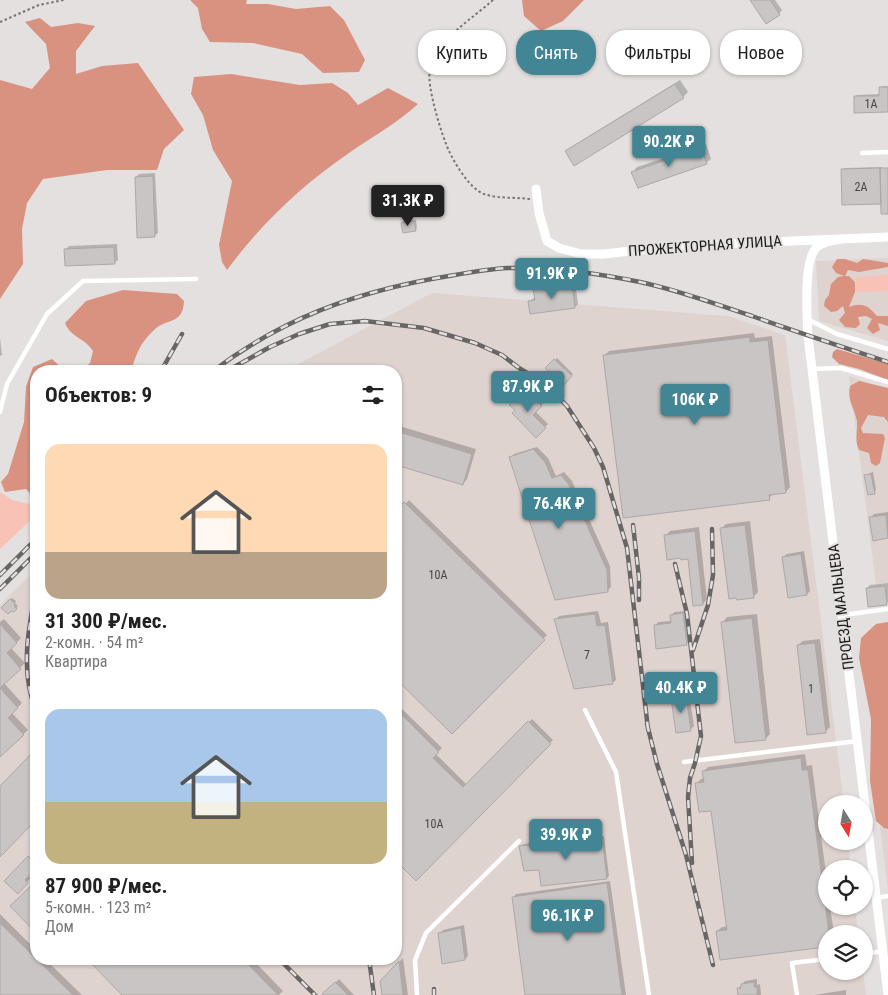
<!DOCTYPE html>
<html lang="ru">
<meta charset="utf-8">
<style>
:root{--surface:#fff;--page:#f6f6f6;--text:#222;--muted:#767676;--accent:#428695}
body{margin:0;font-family:"Roboto Condensed",sans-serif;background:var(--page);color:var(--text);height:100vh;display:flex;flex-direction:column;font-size:19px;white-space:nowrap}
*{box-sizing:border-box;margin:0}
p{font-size:16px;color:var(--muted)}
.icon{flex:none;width:28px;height:28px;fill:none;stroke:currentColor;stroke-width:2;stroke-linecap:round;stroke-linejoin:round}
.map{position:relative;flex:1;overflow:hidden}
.side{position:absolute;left:30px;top:365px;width:372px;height:600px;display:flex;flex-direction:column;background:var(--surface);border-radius:20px;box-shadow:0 1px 4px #0004}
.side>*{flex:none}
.banner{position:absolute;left:418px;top:30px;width:395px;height:45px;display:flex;gap:10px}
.needle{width:32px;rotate:169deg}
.buttons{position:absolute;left:818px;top:795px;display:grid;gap:10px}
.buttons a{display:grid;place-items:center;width:55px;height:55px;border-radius:50%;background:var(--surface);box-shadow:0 1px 4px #0004;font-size:25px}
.price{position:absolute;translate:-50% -42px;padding:0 11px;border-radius:5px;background:var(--accent);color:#fff;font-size:16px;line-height:32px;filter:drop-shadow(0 1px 2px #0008)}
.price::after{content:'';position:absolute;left:50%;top:30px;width:15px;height:11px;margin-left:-8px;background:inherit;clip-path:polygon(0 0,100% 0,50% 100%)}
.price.current{background:#222;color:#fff}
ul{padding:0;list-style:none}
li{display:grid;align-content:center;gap:10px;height:265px;padding:0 15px}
li span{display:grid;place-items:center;height:155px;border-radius:15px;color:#555}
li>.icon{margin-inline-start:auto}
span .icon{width:90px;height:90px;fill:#fffc;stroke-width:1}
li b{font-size:21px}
h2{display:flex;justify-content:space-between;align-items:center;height:60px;padding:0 15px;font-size:21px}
.tag{padding:0 18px;border-radius:20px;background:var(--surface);box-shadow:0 1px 4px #0004;font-size:18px;line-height:45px}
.tag.current{background:var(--accent);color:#fff}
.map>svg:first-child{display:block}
.built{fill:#dfd3cf}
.green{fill:#f8c3b6}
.forest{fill:#d99280}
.shadow{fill:#0003}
.building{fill:#c9c5c4;stroke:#aca8a7}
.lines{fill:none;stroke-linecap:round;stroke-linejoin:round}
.path{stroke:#787575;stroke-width:2;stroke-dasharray:2.5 2.5;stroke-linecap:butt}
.lane{stroke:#fff;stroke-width:4.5}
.street{stroke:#fff;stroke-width:9}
.rail-casing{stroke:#686665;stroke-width:4.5}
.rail{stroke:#e3e0df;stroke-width:2.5;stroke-dasharray:8;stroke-linecap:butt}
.labels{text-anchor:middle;stroke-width:4;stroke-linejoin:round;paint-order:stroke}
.number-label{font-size:12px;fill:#464444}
.street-label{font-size:15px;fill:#1b1919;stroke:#e3e0df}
</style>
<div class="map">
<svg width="888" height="995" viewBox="0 0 888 995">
<rect width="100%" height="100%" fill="#e3e0df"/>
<!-- built -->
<path class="built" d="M 888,258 L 888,341 L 819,321 L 816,261 Z
M 432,293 L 728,316 L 785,335 L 844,804 L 826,804 L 826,841 L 848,841 L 851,869 L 826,869 L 826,906 L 855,906 L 858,934 L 826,934 L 826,971 L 863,971 L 866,995 L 0,995 L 0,605 L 36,569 L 36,959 L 396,959 L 396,371 L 285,371 Z
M 849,376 L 888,389 L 888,583 L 876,584 Z
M 888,826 L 888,889 L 880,827 Z"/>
<!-- green -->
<path class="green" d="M 888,275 L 888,291 L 856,292 L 856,277 Z
M 0,492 L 12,500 L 32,505 L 36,511 L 36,515 L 0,549 Z"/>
<!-- forest -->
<path class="forest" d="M 190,0 L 247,0 L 246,4 L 268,4 L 296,9 L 330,6 L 344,20 L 365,60 L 359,72 L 323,73 L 302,54 L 253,43 L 210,42 L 202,29 L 198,8 Z
M 522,0 L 584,0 L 563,21 L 541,31 L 524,16 Z
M 40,18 L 51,27 L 78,23 L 95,26 L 76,51 L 76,74 L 102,66 L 138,63 L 184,130 L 164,149 L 157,170 L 107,170 L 43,179 L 27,203 L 22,229 L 23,264 L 0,299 L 0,80 L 32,89 L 50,68 L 46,44 L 25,22 Z
M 231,74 L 300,85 L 332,83 L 348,93 L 358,105 L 388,88 L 418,104 C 397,123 372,137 349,153 C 302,185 261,224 227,270 L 222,262 L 219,245 L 232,181 L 213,150 L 203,115 L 191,94 L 194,77 Z
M 837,259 L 845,259 L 857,263 L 863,259 L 888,263 L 888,267 L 859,272 L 848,270 L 845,276 L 849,276 L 855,282 L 855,292 L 849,307 C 862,302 868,305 877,316 L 888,316 L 888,326 L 878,323 L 880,330 L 873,334 L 867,328 L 872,319 L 866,316 L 858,317 L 860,324 L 856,328 L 845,327 L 839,320 L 845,313 L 843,306 L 837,311 L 831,312 L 824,306 L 825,300 L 829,295 L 831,284 L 838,277 L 844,276 L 836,273 L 832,267 Z
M 123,290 L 177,294 L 184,301 C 183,326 166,317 153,331 C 139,345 137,353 131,371 L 81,371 L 90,363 L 93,351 C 84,337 71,338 65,323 L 86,301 Z
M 837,349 L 888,364 L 888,380 L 859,369 L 839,364 L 832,357 L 833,352 Z
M 52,359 L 65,371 L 36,371 L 36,496 L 33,497 L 26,489 L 5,492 L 1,482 L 8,474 L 24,422 L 26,387 L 33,367 Z
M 859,381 L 888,388 L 888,422 L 884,417 L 868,415 L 861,428 L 863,433 L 883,434 L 885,438 L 880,463 L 876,466 L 871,463 L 869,453 L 859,450 C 854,441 858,431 857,421 C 854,407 847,401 850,386 Z
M 888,622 L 888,829 L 884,828 L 876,821 L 870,781 L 871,719 L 859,658 L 861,638 L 876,624 Z"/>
<!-- shadow -->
<path class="shadow" d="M 752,0 L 775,0 L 782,10 L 779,14 Z
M 680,80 L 688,92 L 683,97 L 566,152 L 571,147 Z
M 882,86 L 888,86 L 888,111 L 855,97 L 857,95 L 880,94 L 880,88 Z
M 706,144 L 711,159 L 706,163 L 633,172 L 637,167 Z
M 882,167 L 882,168 L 888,168 L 888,213 L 882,203 L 843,170 L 845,168 Z
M 155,173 L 158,233 L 154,236 L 136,177 L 139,174 Z
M 416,220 L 417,228 L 415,230 L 402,223 L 404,221 Z
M 117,244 L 118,260 L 114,263 L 65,250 L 69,246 Z
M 575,282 L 578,304 L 575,307 L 529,301 L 536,297 L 535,290 L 538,286 Z
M 754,333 L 755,338 L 772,336 L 790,487 L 786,492 L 774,493 L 769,498 L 605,355 L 609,351 Z
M 0,338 L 2,355 L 0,356 Z
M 557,358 L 573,374 L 563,384 L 547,368 Z
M 530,387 L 544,402 L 535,411 L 548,424 L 536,436 L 511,405 Z
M 396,425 L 476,449 L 467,479 L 463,484 L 396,464 Z
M 537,447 L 548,458 L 556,476 L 564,472 L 572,481 L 610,566 L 611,587 L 608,590 L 511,457 L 514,454 Z
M 873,472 L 876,490 L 874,492 L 865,475 Z
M 409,500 L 547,635 L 452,732 L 396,513 Z
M 888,512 L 888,537 L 874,539 L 871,517 L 874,514 Z
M 750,521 L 758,592 L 753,597 L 722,528 L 726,524 Z
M 699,527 L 707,599 L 703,604 L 689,558 L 666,535 L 670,531 Z
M 804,551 L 810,591 L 807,594 L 783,557 L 787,554 Z
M 888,583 L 888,602 L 886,604 L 867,588 L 870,585 Z
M 12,598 L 16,601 L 15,603 L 18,606 L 14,611 L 3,608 Z
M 598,611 L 601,623 L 608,622 L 616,680 L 612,683 L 555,620 L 559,616 Z
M 686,611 L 690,641 L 686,644 L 655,626 L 658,622 L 672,621 L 671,615 L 675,612 Z
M 757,614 L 770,734 L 765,739 L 723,622 L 727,617 Z
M 4,619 L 21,638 L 11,648 L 25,663 L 4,683 L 22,703 L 12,713 L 28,730 L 0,756 L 0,622 Z
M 820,639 L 830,727 L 825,732 L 798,645 L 803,641 Z
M 689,694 L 694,726 L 691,729 L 673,699 L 676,695 Z
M 396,703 L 442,748 L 436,754 L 467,785 L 532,719 L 553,740 L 416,879 L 396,859 Z
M 36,751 L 36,818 L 0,855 L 0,788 Z
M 805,754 L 807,766 L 812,765 L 826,874 L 826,906 L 830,906 L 834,934 L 826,934 L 826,945 L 721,959 L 717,931 L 722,927 L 728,926 L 713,809 L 697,783 L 701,779 L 704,778 L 704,771 L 708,767 Z
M 604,836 L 609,876 L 607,878 L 540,869 L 521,846 L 523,844 Z
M 32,854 L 36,858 L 36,866 L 27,876 L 31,878 L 18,892 L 6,881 Z
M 610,881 L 626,995 L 526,995 L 513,898 L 516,894 Z
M 0,914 L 36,950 L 36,959 L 45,959 L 82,995 L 0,995 Z
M 464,925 L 468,956 L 465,959 L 440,934 L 443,930 Z
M 403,958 L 408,995 L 383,995 L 381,981 Z
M 89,959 L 252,959 L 283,991 L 279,995 L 124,995 Z
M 339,979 L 354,995 L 325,995 L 324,994 Z
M 757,979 L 757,985 L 760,984 L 761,995 L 739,995 L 738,989 L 745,981 Z
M 846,990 L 846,995 L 814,995 Z"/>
<!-- building -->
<path class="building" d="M 750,0 L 770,0 L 780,15 L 766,24 Z
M 675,84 L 684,98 L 574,166 L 565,151 Z
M 879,87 L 888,87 L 888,112 L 854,113 L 854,96 L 879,96 Z
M 701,148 L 707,164 L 638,188 L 631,172 Z
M 880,168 L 888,168 L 888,214 L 881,214 Z
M 880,168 L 881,204 L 842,205 L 841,169 Z
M 153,176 L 155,237 L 137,238 L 135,177 Z
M 414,221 L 416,231 L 403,233 L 401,223 Z
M 114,247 L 115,264 L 65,266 L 64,249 Z
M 572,285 L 575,308 L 530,314 L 528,301 L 535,300 L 533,289 Z
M 750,337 L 750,342 L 768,340 L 786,493 L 769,495 L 770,500 L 623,518 L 603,355 Z
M 554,359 L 572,376 L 563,386 L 545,368 Z
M 526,389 L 542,406 L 533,415 L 546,428 L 536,438 L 512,413 L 515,410 L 509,405 Z
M 396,431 L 472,454 L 463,485 L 396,465 Z
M 533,449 L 545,462 L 552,478 L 561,475 L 569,485 L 607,570 L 608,592 L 555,600 L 509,457 Z
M 871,474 L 875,494 L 868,495 L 864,475 Z
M 404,502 L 545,640 L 452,734 L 396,679 L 396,511 Z
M 886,515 L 888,538 L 873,541 L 869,517 Z
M 745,525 L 754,598 L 737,600 L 736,598 L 729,599 L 720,528 Z
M 695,531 L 703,605 L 693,606 L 688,559 L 681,560 L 680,558 L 667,560 L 664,535 Z
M 801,554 L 807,595 L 788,598 L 782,557 Z
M 885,586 L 887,605 L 868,607 L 866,588 Z
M 10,599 L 15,604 L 14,606 L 17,609 L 14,612 L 12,611 L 8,614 L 1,608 Z
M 683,613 L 687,645 L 656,649 L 654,625 L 671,623 L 670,615 Z
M 595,614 L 597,626 L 605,625 L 613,684 L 574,689 L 554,619 Z
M 752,618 L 766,740 L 735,743 L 721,622 Z
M 0,624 L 17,643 L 7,653 L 21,669 L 0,688 Z
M 815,643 L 826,733 L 807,735 L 797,645 Z
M 0,688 L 18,708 L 8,718 L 24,735 L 0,757 Z
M 686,696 L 691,731 L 676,733 L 671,698 Z
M 396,709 L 439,752 L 433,758 L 463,787 L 528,721 L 551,744 L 416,881 L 396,861 Z
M 33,752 L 36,755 L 36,820 L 0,857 L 0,786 Z
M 801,758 L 802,770 L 808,770 L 829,934 L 826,934 L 826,947 L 720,960 L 716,931 L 727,930 L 711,811 L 699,812 L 695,783 L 704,782 L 702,771 Z
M 602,838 L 607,879 L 541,886 L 539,870 L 524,871 L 519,846 Z
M 28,856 L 36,864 L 36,868 L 25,880 L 28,883 L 18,894 L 4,881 Z
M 36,881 L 36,933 L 10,906 Z
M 607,883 L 622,995 L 525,995 L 512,897 Z
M 0,923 L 73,995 L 0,995 Z
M 461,928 L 465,960 L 442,964 L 438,933 Z
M 87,959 L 243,959 L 278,995 L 122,995 Z
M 399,961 L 403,995 L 382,995 L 380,981 Z
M 335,982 L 348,995 L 324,995 L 322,994 Z
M 754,982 L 754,987 L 757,987 L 757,995 L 738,995 L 737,988 L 741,988 L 741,984 Z"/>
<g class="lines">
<!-- path -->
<path class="path" d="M 493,0 C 471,20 437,39 430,70 C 426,85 442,136 449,151 C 455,164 470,189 484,194 C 499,199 515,197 530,199
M 0,22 L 39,5 L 64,0"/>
<!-- lane -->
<path class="lane" d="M 862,153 L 888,152
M 807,319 L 837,334 L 888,349
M 812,369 L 841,368 L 888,382
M 0,412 L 7,384 L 47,314 L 83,281 L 196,279
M 843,615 L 888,609
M 585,710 L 616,772 L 649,995
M 684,762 L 858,741
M 876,898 L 888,896
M 864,954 L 883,951
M 417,995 L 415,960 L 426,933 L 519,841
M 797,995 L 792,963 L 826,959"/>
<!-- street -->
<path class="street" d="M 536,189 L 539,213 L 547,241 L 559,248 L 581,254 L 604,254 L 676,246 L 888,237
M 842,239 C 834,240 823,241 817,247 C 803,259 807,317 808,336 L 888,995"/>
<!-- rail casing -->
<g class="rail-casing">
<path id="rail" d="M 161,371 L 182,334
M 213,371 C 282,319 353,293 437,278 C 461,274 485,269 508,268 C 552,267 597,273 640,282 C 678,290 715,304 752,316 C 797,332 843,347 888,362
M 227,371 L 270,347 L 299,334 L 330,324 L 365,321 L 424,328 L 475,343 L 502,355 L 519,368 L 540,381 L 553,392 L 567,406 L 594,448 L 603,467 L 627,548 L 648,729
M 633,525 L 639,578 L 639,600
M 675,564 L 687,614 L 701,736 L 695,763 L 690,778 L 688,797 L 692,863
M 0,575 L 36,539
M 0,589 L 36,553
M 36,591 C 28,629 20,673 36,710
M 693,650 L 708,605 L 713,575 L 712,529
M 647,724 L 657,764 L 686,855 L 713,965
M 279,959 L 315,995
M 369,959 L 374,995
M 434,989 L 434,995"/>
</g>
<!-- rail -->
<use href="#rail" class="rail"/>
</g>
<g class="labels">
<!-- number labels -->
<g class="number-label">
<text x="871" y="108">1А</text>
<text x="861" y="191">2А</text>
<text x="438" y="579">10А</text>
<text x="587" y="659">7</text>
<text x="811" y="693">1</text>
<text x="434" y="828">10А</text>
</g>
<!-- street labels -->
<g class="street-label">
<text transform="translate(705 246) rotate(-4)" y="5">ПРОЖЕКТОРНАЯ УЛИЦА</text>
<text transform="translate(841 607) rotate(-97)" y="5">ПРОЕЗД МАЛЬЦЕВА</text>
</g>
</g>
</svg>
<div class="buttons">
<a><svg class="needle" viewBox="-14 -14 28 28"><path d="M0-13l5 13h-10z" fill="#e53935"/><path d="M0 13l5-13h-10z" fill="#767676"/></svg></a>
<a><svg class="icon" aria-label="locate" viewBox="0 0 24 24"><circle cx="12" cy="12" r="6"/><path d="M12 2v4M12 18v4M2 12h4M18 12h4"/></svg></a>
<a><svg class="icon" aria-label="layers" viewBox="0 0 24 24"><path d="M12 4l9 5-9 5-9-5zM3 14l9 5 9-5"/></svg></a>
</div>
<b class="price" style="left:669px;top:168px">90.2K ₽</b>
<b class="price current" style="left:408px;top:227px">31.3K ₽</b>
<b class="price" style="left:552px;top:300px">91.9K ₽</b>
<b class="price" style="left:528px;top:413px">87.9K ₽</b>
<b class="price" style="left:695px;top:426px">106K ₽</b>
<b class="price" style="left:559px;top:530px">76.4K ₽</b>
<b class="price" style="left:681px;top:714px">40.4K ₽</b>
<b class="price" style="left:566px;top:861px">39.9K ₽</b>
<b class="price" style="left:568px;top:942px">96.1K ₽</b>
<div class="banner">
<a class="tag">Купить</a>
<a class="tag current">Снять</a>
<a class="tag">Фильтры</a>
<a class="tag">Новое</a>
</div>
<section class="side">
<h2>Объектов: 9<svg class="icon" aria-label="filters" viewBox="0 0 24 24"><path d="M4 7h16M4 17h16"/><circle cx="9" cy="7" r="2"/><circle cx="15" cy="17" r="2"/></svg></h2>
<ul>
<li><span style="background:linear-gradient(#ffd9b3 70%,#b9a48a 0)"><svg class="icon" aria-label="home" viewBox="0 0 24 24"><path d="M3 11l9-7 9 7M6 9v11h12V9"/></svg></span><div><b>31 300 ₽/мес.</b><p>2-комн. · 54 m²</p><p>Квартира</p></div></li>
<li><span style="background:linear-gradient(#a9c7e8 60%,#c2b280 0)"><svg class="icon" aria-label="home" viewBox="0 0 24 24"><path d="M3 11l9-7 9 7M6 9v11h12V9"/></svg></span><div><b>87 900 ₽/мес.</b><p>5-комн. · 123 m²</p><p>Дом</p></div></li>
</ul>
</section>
</div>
